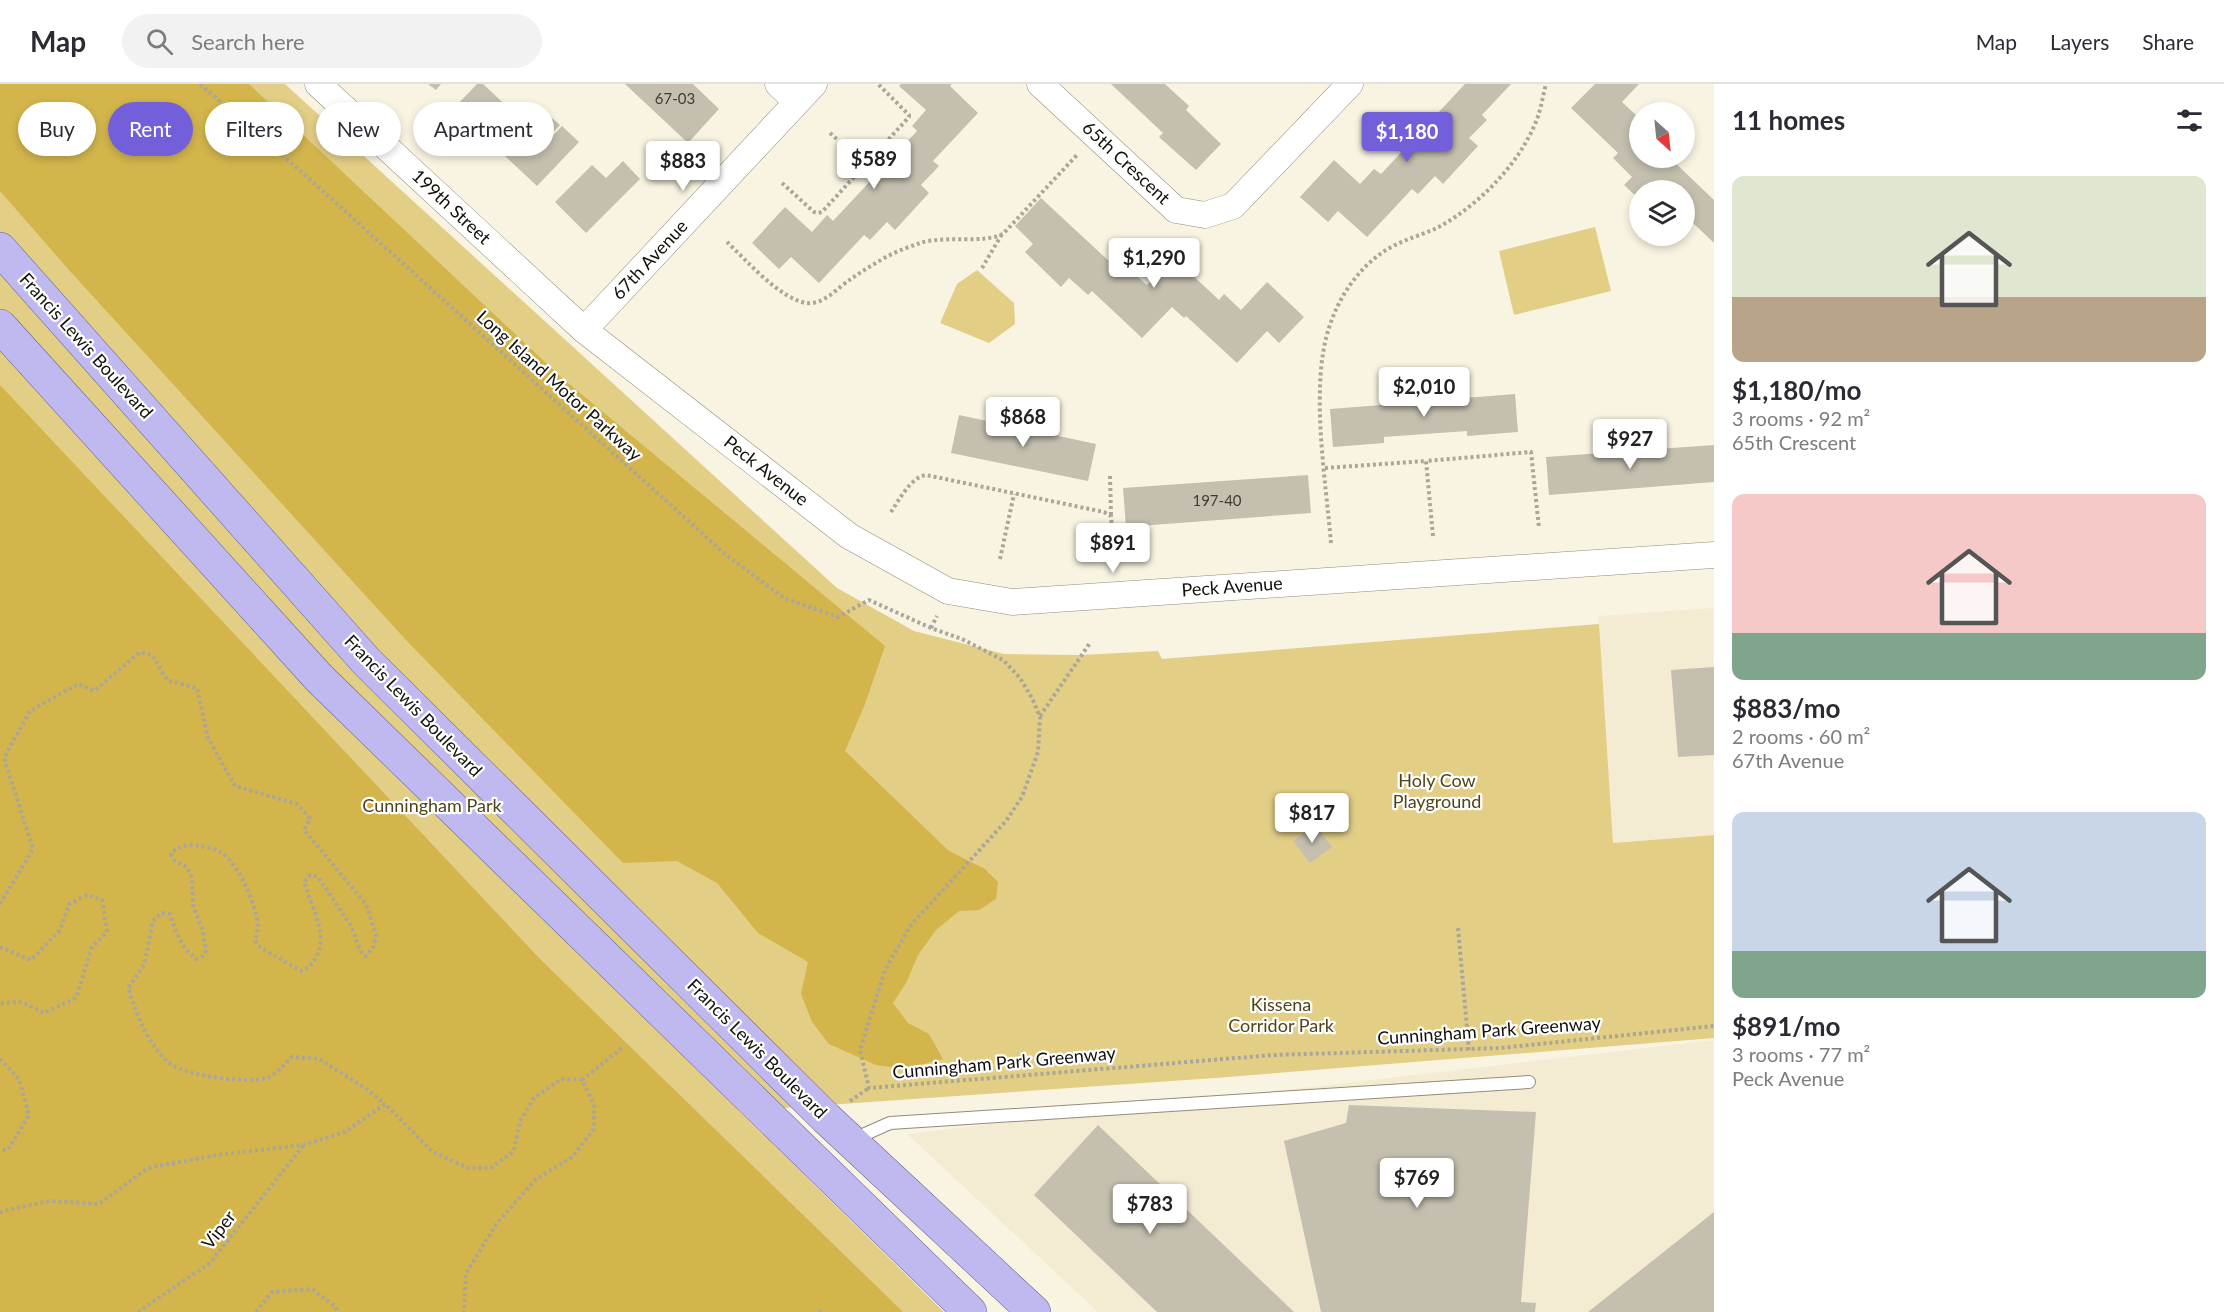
<!DOCTYPE html>
<meta charset="utf-8">
<style>
:root{--surface:#fff;--page:#f2f2f3;--text:#2b2b33;--muted:#7c7c81;--line:#e1e1e2;--accent:#745fda}
body{margin:0;font-family:Lato,sans-serif;background:var(--page);color:var(--text);height:100vh;display:flex;flex-direction:column;font-size:22px;white-space:nowrap}
*{box-sizing:border-box;margin:0}
p{font-size:20px;color:var(--muted)}
.icon{flex:none;width:33px;height:33px;fill:none;stroke:currentColor;stroke-width:2;stroke-linecap:round;stroke-linejoin:round}
.map{position:relative;flex:1;overflow:hidden}
.sheet{display:flex;flex-direction:column;background:var(--surface);width:510px}
.sheet>*{flex:none}
.hud{position:absolute;left:18px;top:18px;width:570px;height:54px;display:flex;gap:12px}
.needle{width:39px;rotate:153deg}
.fabs{position:absolute;left:1629px;top:18px;display:grid;gap:12px}
.fabs a{display:grid;place-items:center;width:66px;height:66px;border-radius:50%;background:var(--surface);box-shadow:0 3px 9px #0003;font-size:30px}
.price{position:absolute;translate:-50% -51px;padding:0 14px;border-radius:6px;background:#fff;color:#222;font-size:20px;line-height:39px;filter:drop-shadow(0 2px 3px #0008)}
.price::after{content:'';position:absolute;left:50%;top:36px;width:18px;height:14px;margin-left:-9px;background:inherit;clip-path:polygon(0 0,100% 0,50% 100%)}
.price.on{background:var(--accent);color:#fff}
ul{padding:0;list-style:none}
li{display:grid;align-content:center;gap:12px;height:318px;padding:0 18px}
li span{display:grid;place-items:center;height:186px;border-radius:12px;color:#555}
li>.icon{margin-inline-start:auto}
span .icon{width:108px;height:108px;fill:#fffc;stroke-width:1}
li b{font-size:26px}
h2{display:flex;justify-content:space-between;align-items:center;height:72px;padding:0 18px;font-size:26px}
.tag{padding:0 21px;border-radius:27px;background:var(--surface);box-shadow:0 3px 9px #0003;font-size:21px;line-height:54px}
.tag.on{background:var(--accent);color:#fff}
header{display:flex;align-items:center;gap:36px;box-sizing:border-box;height:84px;padding:0 30px;background:var(--surface);border-bottom:2px solid var(--line)}
header strong{font-size:28px}
nav{display:flex;gap:33px;margin-inline-start:auto;font-size:21px}
.search{width:420px;height:54px;background:var(--page);display:flex;align-items:center;gap:15px;box-sizing:border-box;padding:0 21px;border-radius:33px;color:var(--muted);font-size:22px}
main{display:flex;flex:1;min-height:0}
.map>svg:first-child{display:block}
.built{fill:#f3ecd2}
.green{fill:#e3ce86}
.forest{fill:#d3b54c}
.building{fill:#c4bfae}
.lines{fill:none;stroke-linecap:round;stroke-linejoin:round}
.lane-casing{stroke:#918c7b;stroke-width:14}
.street-casing{stroke:#918c7b;stroke-width:27}
.primary-casing{stroke:#686099;stroke-width:34}
.path{stroke:#aaa698;stroke-width:4;stroke-dasharray:3 3;stroke-linecap:butt}
.lane{stroke:#fff;stroke-width:12}
.street{stroke:#fff;stroke-width:26}
.primary{stroke:#bfb9f0;stroke-width:33}
.labels{text-anchor:middle;stroke-width:4.5;stroke-linejoin:round;paint-order:stroke}
.number-label{font-size:15px;fill:#3f3c34}
.street-label{font-size:18px;fill:#13110b;stroke:#fff}
.park-label{font-size:18px;fill:#504419;stroke:#fff}
</style>
<header>
<strong>Map</strong>
<div class="search"><svg class="icon" aria-label="search" viewBox="0 0 24 24"><circle cx="10" cy="10" r="6"/><path d="M15 15l6 6"/></svg>Search here</div>
<nav><a>Map</a><a>Layers</a><a>Share</a></nav>
</header>
<main>
<div class="map">
<svg width="1714" height="1228" viewBox="0 0 1714 1228">
<rect width="100%" height="100%" fill="#f9f4e2"/>
<!-- built -->
<path class="built" d="M 1714,524 L 1714,751 L 1613,759 L 1598,532 Z
M 1714,956 L 1714,1228 L 1098,1228 L 907,1050 Z"/>
<!-- green -->
<path class="green" d="M 0,0 L 285,0 L 837,504 L 914,547 L 1004,570 L 1081,571 L 1158,567 L 1162,575 L 1599,540 L 1613,759 L 1714,751 L 1714,954 L 1215,994 L 739,1027 L 944,1228 L 0,1228 Z
M 1595,143 L 1611,207 L 1514,231 L 1499,167 Z
M 977,186 L 1014,219 L 1015,240 L 989,259 L 940,239 L 957,200 Z"/>
<!-- forest -->
<path class="forest" d="M 0,0 L 249,0 L 562,294 L 885,562 L 865,620 L 845,667 L 949,767 L 985,785 L 998,798 L 996,815 L 979,826 L 959,827 L 936,846 L 918,871 L 906,899 L 893,919 L 908,939 L 929,950 L 943,975 L 905,985 L 876,981 L 829,960 L 812,938 L 801,910 L 808,878 L 758,849 L 717,799 L 677,777 L 623,779 L 406,556 L 69,186 L 0,107 Z
M 0,301 L 541,876 L 903,1228 L 0,1228 Z"/>
<!-- building -->
<path class="building" d="M 428,0 L 441,0 L 436,6 Z
M 477,0 L 483,0 L 512,27 L 485,54 L 454,24 Z
M 625,0 L 693,0 L 719,25 L 688,59 Z
M 901,0 L 952,0 L 950,2 L 978,29 L 933,77 L 939,82 L 921,101 L 929,109 L 895,146 L 887,138 L 870,156 L 864,151 L 819,199 L 791,173 L 779,185 L 752,159 L 785,123 L 812,148 L 827,131 L 833,137 L 917,47 L 912,42 L 926,26 L 899,2 Z
M 1111,0 L 1165,0 L 1189,22 L 1186,26 L 1221,60 L 1196,86 L 1159,53 L 1163,49 Z
M 1465,0 L 1511,0 L 1482,31 L 1487,36 L 1469,54 L 1478,62 L 1443,100 L 1435,92 L 1418,110 L 1412,105 L 1367,153 L 1338,127 L 1328,138 L 1300,113 L 1334,76 L 1360,100 L 1374,85 L 1381,90 Z
M 1595,0 L 1639,0 L 1622,18 L 1638,33 L 1633,38 L 1640,44 L 1640,74 L 1670,74 L 1714,116 L 1714,159 L 1693,139 L 1687,144 L 1684,142 L 1684,106 L 1640,106 L 1640,116 L 1624,101 L 1632,93 L 1613,74 L 1618,69 L 1571,24 Z
M 545,28 L 560,41 L 545,56 L 547,58 L 562,42 L 579,58 L 537,102 L 504,71 Z
M 623,77 L 640,95 L 586,149 L 555,118 L 592,81 L 606,94 Z
M 1041,114 L 1125,192 L 1130,186 L 1147,201 L 1173,173 L 1219,216 L 1224,210 L 1241,226 L 1267,198 L 1304,233 L 1279,259 L 1267,247 L 1237,279 L 1186,232 L 1184,234 L 1172,223 L 1142,254 L 1092,207 L 1088,211 L 1069,194 L 1061,203 L 1025,168 L 1033,160 L 1015,142 Z
M 1464,310 L 1465,314 L 1515,310 L 1518,348 L 1467,352 L 1467,347 L 1384,353 L 1384,359 L 1333,363 L 1330,325 L 1381,321 L 1381,316 Z
M 959,331 L 1096,360 L 1088,397 L 951,369 Z
M 1714,361 L 1714,398 L 1549,411 L 1546,373 Z
M 1308,391 L 1311,429 L 1126,443 L 1123,404 Z
M 1714,583 L 1714,671 L 1678,673 L 1671,586 Z
M 1315,741 L 1332,763 L 1310,779 L 1293,757 Z
M 1349,1021 L 1536,1028 L 1521,1218 L 1536,1219 L 1535,1228 L 1321,1228 L 1284,1057 L 1346,1039 Z
M 1098,1041 L 1294,1228 L 1157,1228 L 1034,1111 Z
M 1714,1128 L 1714,1228 L 1588,1228 Z"/>
<g class="lines">
<!-- lane casing -->
<g class="lane-casing">
<path id="lane" d="M 854,1055 L 890,1039 L 1529,998"/>
</g>
<!-- street casing -->
<g class="street-casing">
<path id="street" d="M 318,0 L 584,246 L 849,452 L 948,507 L 1012,518 L 1714,471
M 778,0 L 797,18
M 1040,0 L 1176,126 L 1205,131 L 1233,122 L 1350,0
M 584,246 L 814,0"/>
</g>
<!-- primary casing -->
<g class="primary-casing">
<path id="primary" d="M 0,165 L 366,577 L 826,1034 L 1034,1228
M 0,242 L 319,594 L 970,1228"/>
</g>
<!-- path -->
<path class="path" d="M 200,0 L 305,91 L 725,470 L 784,514 L 838,533 L 869,516 L 931,544 L 962,555 L 1003,576 L 1020,594 L 1032,614 L 1040,633 L 1038,668 L 1022,713 L 1006,737 L 911,841 L 885,886 L 860,966 L 869,1004 L 1273,971 L 1500,964 L 1714,942
M 830,49 L 866,81
M 782,99 L 814,128 L 818,129 L 822,128 L 909,33 L 909,31 L 878,0
M 727,158 C 746,176 781,216 807,219 C 824,221 838,203 851,195 C 862,187 874,180 886,173 C 897,167 909,163 920,159 C 945,151 983,160 1003,150 L 1077,71
M 982,184 L 1002,150
M 1325,384 L 1426,377
M 1110,392 L 1111,432
M 891,428 C 899,416 911,393 926,391 L 1104,428 L 1111,432 L 1115,475
M 1433,452 L 1426,377 L 1531,368 L 1539,444
M 1331,459 C 1326,397 1309,299 1330,241 C 1339,213 1358,185 1383,168 C 1399,157 1419,152 1437,144 C 1450,137 1463,128 1475,118 C 1500,97 1525,67 1537,35 C 1541,24 1543,12 1546,0
M 1000,475 L 1014,410
M 931,544 L 937,532
M 1040,632 L 1090,559
M 0,820 L 33,765 L 4,674 L 30,627 L 78,600 L 94,607 L 140,568 L 152,571 L 167,596 L 197,604 L 208,654 L 235,702 L 297,720 L 310,734 L 304,746 L 366,820 L 376,851 L 373,864 L 366,872 L 361,868 L 351,842 L 318,793 L 310,791 L 304,798 C 308,811 321,841 321,853 C 321,867 314,883 301,887 L 261,864 L 255,857 C 256,853 258,848 258,843 C 257,823 239,780 222,769 C 217,765 207,763 200,762 C 189,760 179,761 171,770 L 175,777 L 187,783 L 192,794 L 193,821 L 203,848 L 206,867 L 203,872 L 197,875 C 181,865 176,847 170,830 L 162,829 L 153,837 L 144,881 L 128,904 C 138,933 145,955 167,977 C 182,992 247,1000 267,994 C 276,991 285,979 292,973 L 319,975 L 365,1004 L 385,1020
M 1458,844 L 1469,966
M 0,863 L 31,876 L 60,846 L 69,820 L 87,811 L 102,816 L 107,848 L 92,863 L 76,914 L 44,929 L 22,918 L 0,919
M 0,975 L 19,995 L 29,1031 L 8,1066 L 0,1066
M 582,996 L 623,963
M 850,1017 L 869,1004
M 0,1129 L 3,1127 L 50,1117 L 99,1120 L 148,1084 L 217,1071 L 303,1061 L 345,1048 L 385,1020 L 433,1068 L 468,1084 L 491,1084 L 514,1067 L 520,1037 L 534,1014 L 561,995 L 582,996 L 594,1021 L 594,1045 L 572,1073 L 536,1095 L 497,1139 L 466,1189 L 464,1228
M 138,1228 L 210,1179 L 303,1062
M 256,1228 L 272,1208 L 312,1205 L 336,1223 L 338,1228
M 818,1228 L 822,1228"/>
<!-- lane -->
<use href="#lane" class="lane"/>
<!-- street -->
<use href="#street" class="street"/>
<!-- primary -->
<use href="#primary" class="primary"/>
</g>
<g class="labels">
<!-- number labels -->
<g class="number-label">
<text x="675" y="20">67-03</text>
<text x="1217" y="422">197-40</text>
</g>
<!-- street labels -->
<g class="street-label">
<text transform="translate(1126 79) rotate(43)" y="6">65th Crescent</text>
<text transform="translate(451 123) rotate(43)" y="6">199th Street</text>
<text transform="translate(650 176) rotate(-47)" y="6">67th Avenue</text>
<text transform="translate(86 262) rotate(48)" y="6">Francis Lewis Boulevard</text>
<text transform="translate(559 302) rotate(42)" y="6">Long Island Motor Parkway</text>
<text transform="translate(766 387) rotate(38)" y="6">Peck Avenue</text>
<text transform="translate(1232 503) rotate(-4)" y="6">Peck Avenue</text>
<text transform="translate(413 622) rotate(46)" y="6">Francis Lewis Boulevard</text>
<text transform="translate(1489 947) rotate(-4)" y="6">Cunningham Park Greenway</text>
<text transform="translate(757 965) rotate(45)" y="6">Francis Lewis Boulevard</text>
<text transform="translate(1004 979) rotate(-5)" y="6">Cunningham Park Greenway</text>
<text transform="translate(219 1146) rotate(-52)" y="6">Viper</text>
</g>
<!-- park labels -->
<g class="park-label">
<text x="1437" y="703">Holy Cow<tspan x="1437" dy="21">Playground</tspan></text>
<text x="432" y="728">Cunningham Park</text>
<text x="1281" y="927">Kissena<tspan x="1281" dy="21">Corridor Park</tspan></text>
</g>
</g>
</svg>
<div class="fabs">
<a><svg class="needle" viewBox="-14 -14 28 28"><path d="M0-13l5 13h-10z" fill="#e53935"/><path d="M0 13l5-13h-10z" fill="#7c7c81"/></svg></a>
<a><svg class="icon" aria-label="layers" viewBox="0 0 24 24"><path d="M12 4l9 5-9 5-9-5zM3 14l9 5 9-5"/></svg></a>
</div>
<b class="price on" style="left:1407px;top:79px">$1,180</b>
<b class="price" style="left:874px;top:106px">$589</b>
<b class="price" style="left:683px;top:108px">$883</b>
<b class="price" style="left:1154px;top:205px">$1,290</b>
<b class="price" style="left:1424px;top:334px">$2,010</b>
<b class="price" style="left:1023px;top:364px">$868</b>
<b class="price" style="left:1630px;top:386px">$927</b>
<b class="price" style="left:1113px;top:490px">$891</b>
<b class="price" style="left:1312px;top:760px">$817</b>
<b class="price" style="left:1417px;top:1125px">$769</b>
<b class="price" style="left:1150px;top:1151px">$783</b>
<div class="hud">
<a class="tag">Buy</a>
<a class="tag on">Rent</a>
<a class="tag">Filters</a>
<a class="tag">New</a>
<a class="tag">Apartment</a>
</div>
</div>
<section class="sheet">
<h2>11 homes<svg class="icon" aria-label="filters" viewBox="0 0 24 24"><path d="M4 7h16M4 17h16"/><circle cx="9" cy="7" r="2"/><circle cx="15" cy="17" r="2"/></svg></h2>
<ul>
<li><span style="background:linear-gradient(#dfe7d0 65%,#b9a48a 0)"><svg class="icon" aria-label="home" viewBox="0 0 24 24"><path d="M3 11l9-7 9 7M6 9v11h12V9"/></svg></span><div><b>$1,180/mo</b><p>3 rooms · 92 m²</p><p>65th Crescent</p></div></li>
<li><span style="background:linear-gradient(#f6c9c9 75%,#7fa58c 0)"><svg class="icon" aria-label="home" viewBox="0 0 24 24"><path d="M3 11l9-7 9 7M6 9v11h12V9"/></svg></span><div><b>$883/mo</b><p>2 rooms · 60 m²</p><p>67th Avenue</p></div></li>
<li><span style="background:linear-gradient(#c9d6e8 75%,#7fa58c 0)"><svg class="icon" aria-label="home" viewBox="0 0 24 24"><path d="M3 11l9-7 9 7M6 9v11h12V9"/></svg></span><div><b>$891/mo</b><p>3 rooms · 77 m²</p><p>Peck Avenue</p></div></li>
</ul>
</section>
</main>
